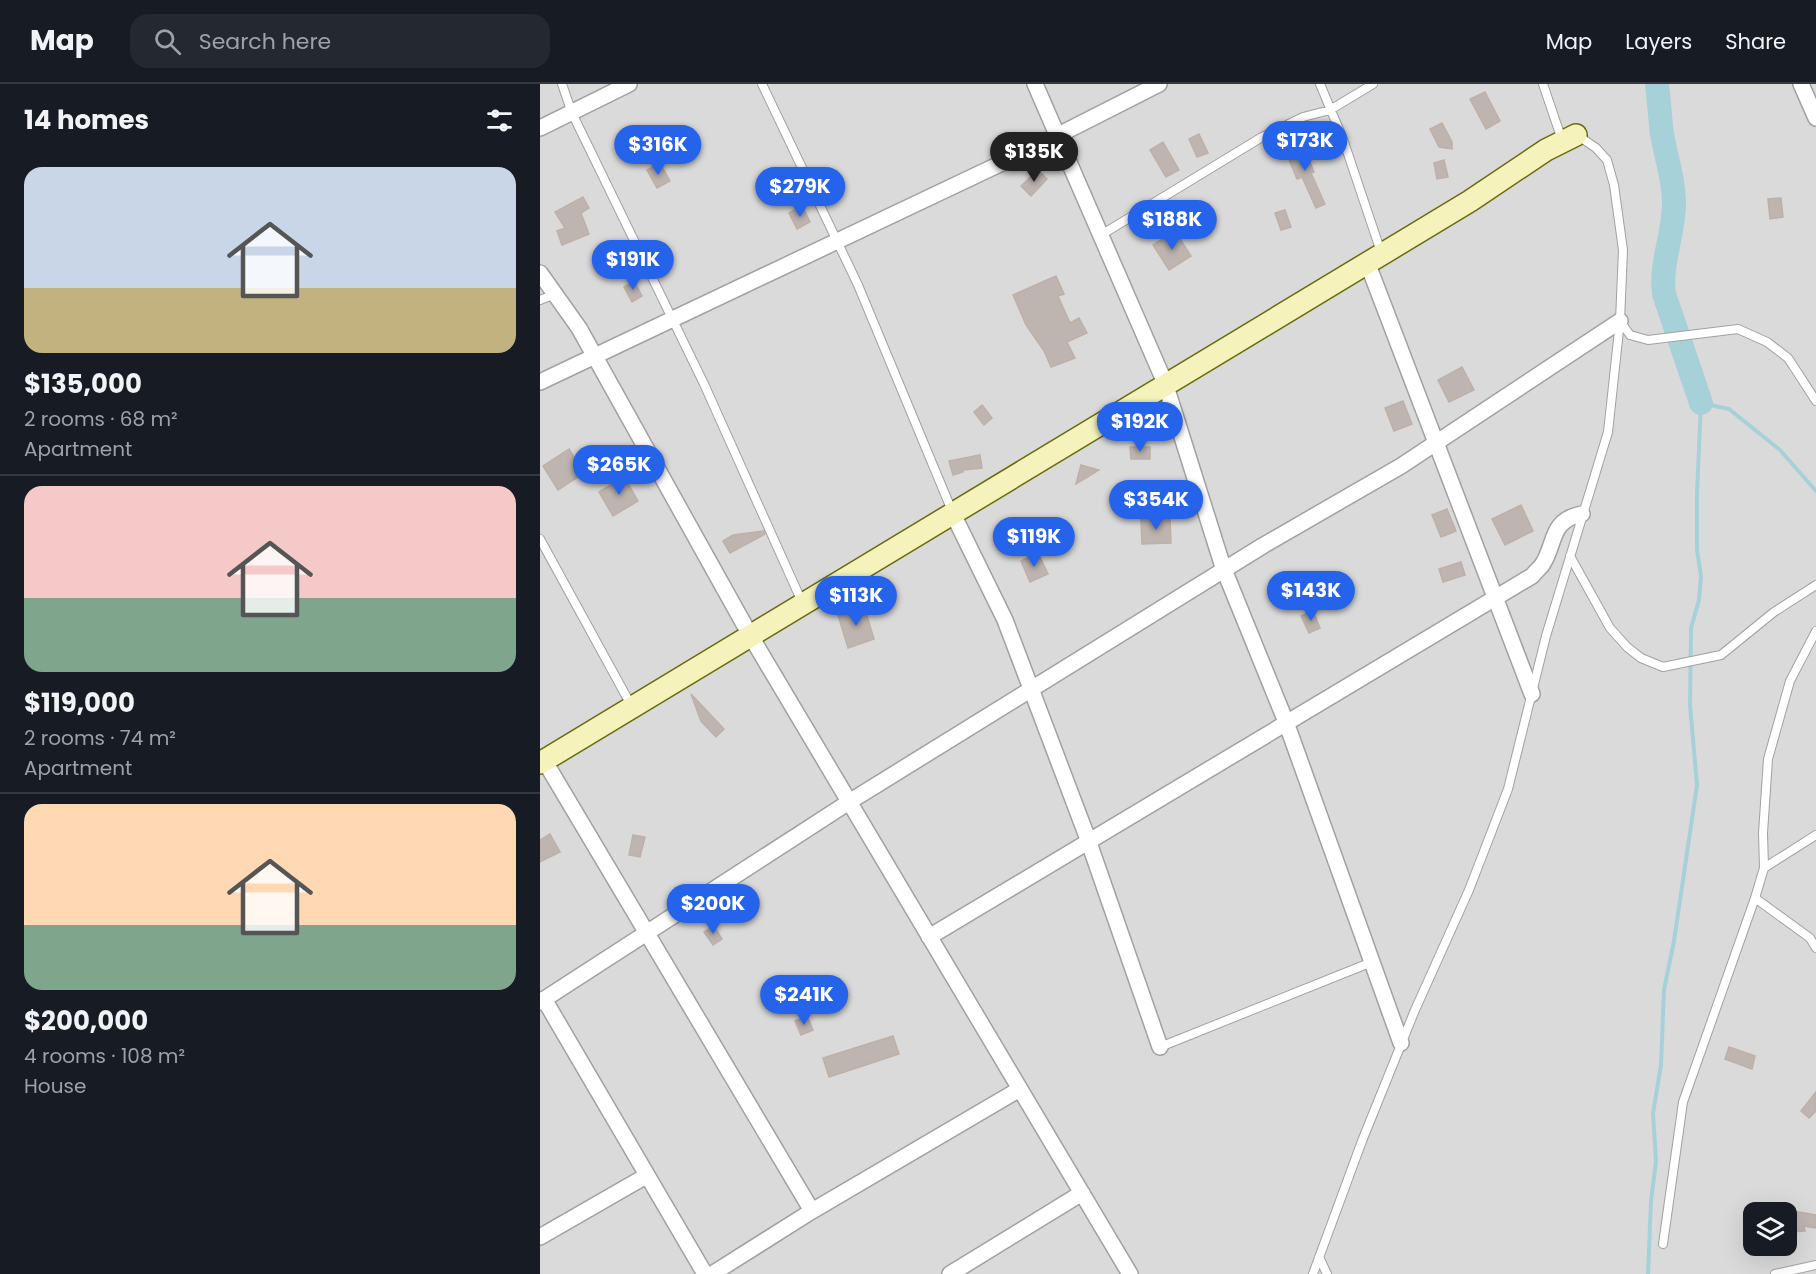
<!DOCTYPE html>
<meta charset="utf-8">
<style>
:root{--surface:#171b24;--page:#242831;--text:#f1f3f6;--muted:#9ea1a6;--line:#363941;--accent:#2563eb}
body{margin:0;font-family:Poppins,sans-serif;background:var(--page);color:var(--text);height:100vh;display:flex;flex-direction:column;font-size:22px;white-space:nowrap}
*{box-sizing:border-box;margin:0}
p{font-size:20px;color:var(--muted)}
.icon{flex:none;width:33px;height:33px;fill:none;stroke:currentColor;stroke-width:2;stroke-linecap:round;stroke-linejoin:round}
.map{position:relative;flex:1;overflow:hidden}
.panel{display:flex;flex-direction:column;background:var(--surface);width:540px}
.panel>*{flex:none}
.fabs{position:absolute;left:1203px;top:1118px;display:grid;gap:12px}
.fabs a{display:grid;place-items:center;width:54px;height:54px;border-radius:12px;background:var(--surface);box-shadow:0 6px 24px #0002;font-size:30px}
.price{position:absolute;translate:-50% -51px;padding:0 14px;border-radius:21px;background:var(--accent);color:#fff;font-size:20px;line-height:39px;filter:drop-shadow(0 2px 3px #0008)}
.price::after{content:'';position:absolute;left:50%;top:36px;width:18px;height:14px;margin-left:-9px;background:inherit;clip-path:polygon(0 0,100% 0,50% 100%)}
.price.active{background:#222;color:#fff}
ul{padding:0;list-style:none}
li{display:grid;align-content:center;gap:12px;height:318px;padding:0 24px}
li+li{border-top:2px solid var(--line)}
li span{display:grid;place-items:center;height:186px;border-radius:18px;color:#555}
li>.icon{margin-inline-start:auto}
span .icon{width:108px;height:108px;fill:#fffc;stroke-width:1}
li b{font-size:26px}
h2{display:flex;justify-content:space-between;align-items:center;height:72px;padding:0 24px;font-size:26px}
header{display:flex;align-items:center;gap:36px;box-sizing:border-box;height:84px;padding:0 30px;background:var(--surface);border-bottom:2px solid var(--line)}
header strong{font-size:28px}
nav{display:flex;gap:33px;margin-inline-start:auto;font-size:21px}
.search{width:420px;height:54px;background:var(--page);display:flex;align-items:center;gap:15px;box-sizing:border-box;padding:0 21px;border-radius:18px;color:var(--muted);font-size:22px}
main{display:flex;flex:1;min-height:0}
.map>svg:first-child{display:block}
.residential{fill:#dbdada;fill-rule:evenodd}
.lines{fill:none;stroke-linecap:round;stroke-linejoin:round}
.stream{stroke:#a7d1d8;stroke-width:4}
.river{stroke:#a7d1d8;stroke-width:24}
.building{fill:#beb5b1;stroke:#beb0a7;stroke-width:1.5}
.lane-casing{stroke:#a1a1a1;stroke-width:10}
.street-casing{stroke:#a1a1a1;stroke-width:18}
.secondary-casing{stroke:#696c0c;stroke-width:24}
.lane{stroke:#fff;stroke-width:8}
.street{stroke:#fff;stroke-width:15}
.secondary{stroke:#f5f3bb;stroke-width:21}
</style>
<header>
<strong>Map</strong>
<div class="search"><svg class="icon" aria-label="search" viewBox="0 0 24 24"><circle cx="10" cy="10" r="6"/><path d="M15 15l6 6"/></svg>Search here</div>
<nav><a>Map</a><a>Layers</a><a>Share</a></nav>
</header>
<main>
<section class="panel">
<h2>14 homes<svg class="icon" aria-label="filters" viewBox="0 0 24 24"><path d="M4 7h16M4 17h16"/><circle cx="9" cy="7" r="2"/><circle cx="15" cy="17" r="2"/></svg></h2>
<ul>
<li><span style="background:linear-gradient(#c9d6e8 65%,#c2b280 0)"><svg class="icon" aria-label="home" viewBox="0 0 24 24"><path d="M3 11l9-7 9 7M6 9v11h12V9"/></svg></span><div><b>$135,000</b><p>2 rooms · 68 m²</p><p>Apartment</p></div></li>
<li><span style="background:linear-gradient(#f6c9c9 60%,#7fa58c 0)"><svg class="icon" aria-label="home" viewBox="0 0 24 24"><path d="M3 11l9-7 9 7M6 9v11h12V9"/></svg></span><div><b>$119,000</b><p>2 rooms · 74 m²</p><p>Apartment</p></div></li>
<li><span style="background:linear-gradient(#ffd9b3 65%,#7fa58c 0)"><svg class="icon" aria-label="home" viewBox="0 0 24 24"><path d="M3 11l9-7 9 7M6 9v11h12V9"/></svg></span><div><b>$200,000</b><p>4 rooms · 108 m²</p><p>House</p></div></li>
</ul>
</section>
<div class="map">
<svg width="1276" height="1190" viewBox="0 0 1276 1190">
<rect width="100%" height="100%" fill="#eeeae4"/>
<!-- residential -->
<path class="residential" d="M 0,0 L 1276,0 L 1276,1190 L 0,1190 ZM 1214,1128 L 1246,1128 L 1246,1161 L 1214,1161 Z"/>
<g class="lines">
<!-- stream -->
<path class="stream" d="M 1108,1190 L 1111,1117 L 1116,1077 L 1113,1029 L 1121,981 L 1124,906 L 1134,857 L 1157,701 L 1150,621 L 1151,544 L 1159,516 L 1161,492 L 1157,466 L 1157,409 L 1161,319 L 1189,325 L 1240,366 L 1276,407"/>
<!-- river -->
<path class="river" d="M 1117,0 C 1119,17 1120,34 1122,50 C 1126,74 1134,94 1134,119 C 1134,150 1120,179 1124,210 L 1161,319"/>
</g>
<!-- building -->
<path class="building" d="M 945,8 L 960,37 L 946,45 L 930,15 Z
M 902,39 L 912,58 L 912,65 L 899,63 L 890,45 Z
M 659,50 L 668,69 L 657,73 L 649,55 Z
M 623,58 L 639,86 L 626,93 L 610,66 Z
M 762,59 L 774,88 L 771,89 L 785,120 L 776,124 L 762,93 L 757,95 L 745,66 Z
M 904,76 L 908,93 L 897,95 L 894,79 Z
M 120,79 L 130,97 L 117,104 L 107,86 Z
M 498,86 L 507,95 L 491,112 L 481,102 Z
M 43,113 L 49,124 L 41,129 L 49,150 L 22,161 L 17,147 L 25,144 L 15,128 Z
M 1241,114 L 1243,133 L 1230,135 L 1228,115 Z
M 262,122 L 270,138 L 257,145 L 249,129 Z
M 745,126 L 751,143 L 741,146 L 735,129 Z
M 635,147 L 651,172 L 629,186 L 613,161 Z
M 516,192 L 524,210 L 518,212 L 530,239 L 539,234 L 547,249 L 527,258 L 535,274 L 511,283 L 504,267 L 486,241 L 473,211 Z
M 94,197 L 102,212 L 92,218 L 84,203 Z
M 922,283 L 934,306 L 909,318 L 898,296 Z
M 863,317 L 872,340 L 854,347 L 845,324 Z
M 442,321 L 452,334 L 444,341 L 434,328 Z
M 590,363 L 610,363 L 610,375 L 591,375 Z
M 29,365 L 44,389 L 18,406 L 3,382 Z
M 440,371 L 442,384 L 423,386 L 423,388 L 413,391 L 409,377 Z
M 541,381 L 559,386 L 536,400 Z
M 84,393 L 98,417 L 73,432 L 59,408 Z
M 981,421 L 993,447 L 965,461 L 952,435 Z
M 907,425 L 916,447 L 901,453 L 892,431 Z
M 630,434 L 631,459 L 602,460 L 601,435 Z
M 224,447 L 225,450 L 190,469 L 183,457 L 193,451 Z
M 498,469 L 508,490 L 490,498 L 481,477 Z
M 921,478 L 925,491 L 903,498 L 899,485 Z
M 324,522 L 334,555 L 308,564 L 298,531 Z
M 773,527 L 780,544 L 769,549 L 761,532 Z
M 151,610 L 184,645 L 176,653 L 161,637 Z
M 10,750 L 20,768 L 0,778 L 0,756 Z
M 93,751 L 105,753 L 100,773 L 89,771 Z
M 174,842 L 182,855 L 173,861 L 164,848 Z
M 267,932 L 273,946 L 261,951 L 255,937 Z
M 353,952 L 359,970 L 289,993 L 283,974 Z
M 1189,963 L 1215,972 L 1212,985 L 1185,975 Z
M 1276,1008 L 1276,1027 L 1269,1034 L 1261,1027 Z
M 1247,1126 L 1276,1131 L 1276,1144 L 1264,1142 L 1265,1147 L 1249,1148 Z"/>
<g class="lines">
<!-- lane casing -->
<g class="lane-casing">
<path id="lane" d="M 22,0 L 32,29 L 164,300 L 262,518
M 222,0 L 318,201 L 412,427
M 780,0 L 803,55 L 841,168
M 1003,0 L 1022,56
M 561,151 L 722,53 L 763,33 L 790,26 L 833,0
M 0,216 L 15,210
M 1080,237 L 1090,251 L 1108,256 L 1198,245 L 1227,258 L 1248,274 L 1276,317
M 0,455 L 91,621
M 1030,472 L 1070,544 L 1087,563 L 1101,574 L 1123,583 L 1181,571 L 1234,528 L 1276,501
M 1224,784 L 1276,751
M 1215,814 L 1270,854 L 1276,864
M 620,963 L 832,878
M 1123,1160 L 1143,1018 L 1215,814 L 1224,784 L 1223,749 L 1228,675 L 1250,597 L 1276,547
M 779,1173 L 787,1190
M 773,1190 L 822,1057 L 875,926 L 929,806 L 968,705 L 1006,552 L 1068,348 L 1080,237 L 1083,166 L 1074,101 L 1067,76 L 1056,64 L 1037,51
M 1235,1190 L 1276,1181"/>
</g>
<!-- street casing -->
<g class="street-casing">
<path id="street" d="M 495,0 L 625,299 L 683,483 L 746,638 L 861,959
M 1261,0 L 1276,34
M 0,44 L 89,0
M 827,178 L 992,610
M 0,189 L 39,244 L 210,551 L 590,1190
M 0,298 L 483,69 L 619,0
M 412,428 L 465,536 L 546,750 L 620,963
M 4,676 L 272,1127
M 389,853 L 992,492 C 995,488 999,485 1002,481 C 1016,461 1009,436 1042,430
M 4,915 L 165,1190
M 0,918 L 309,718 L 724,461 L 861,382 L 1080,237
M 0,1153 L 106,1092
M 172,1190 L 272,1127 L 480,1005
M 410,1190 L 542,1109"/>
</g>
<!-- secondary casing -->
<g class="secondary-casing">
<path id="secondary" d="M 0,679 L 930,117 L 1006,66 L 1036,51"/>
</g>
<!-- lane -->
<use href="#lane" class="lane"/>
<!-- street -->
<use href="#street" class="street"/>
<!-- secondary -->
<use href="#secondary" class="secondary"/>
</g>
</svg>
<div class="fabs">
<a><svg class="icon" aria-label="layers" viewBox="0 0 24 24"><path d="M12 4l9 5-9 5-9-5zM3 14l9 5 9-5"/></svg></a>
</div>
<b class="price" style="left:765px;top:88px">$173K</b>
<b class="price" style="left:118px;top:92px">$316K</b>
<b class="price active" style="left:494px;top:99px">$135K</b>
<b class="price" style="left:260px;top:134px">$279K</b>
<b class="price" style="left:632px;top:167px">$188K</b>
<b class="price" style="left:93px;top:207px">$191K</b>
<b class="price" style="left:600px;top:369px">$192K</b>
<b class="price" style="left:79px;top:412px">$265K</b>
<b class="price" style="left:616px;top:447px">$354K</b>
<b class="price" style="left:494px;top:484px">$119K</b>
<b class="price" style="left:771px;top:538px">$143K</b>
<b class="price" style="left:316px;top:543px">$113K</b>
<b class="price" style="left:173px;top:851px">$200K</b>
<b class="price" style="left:264px;top:942px">$241K</b>
</div>
</main>
